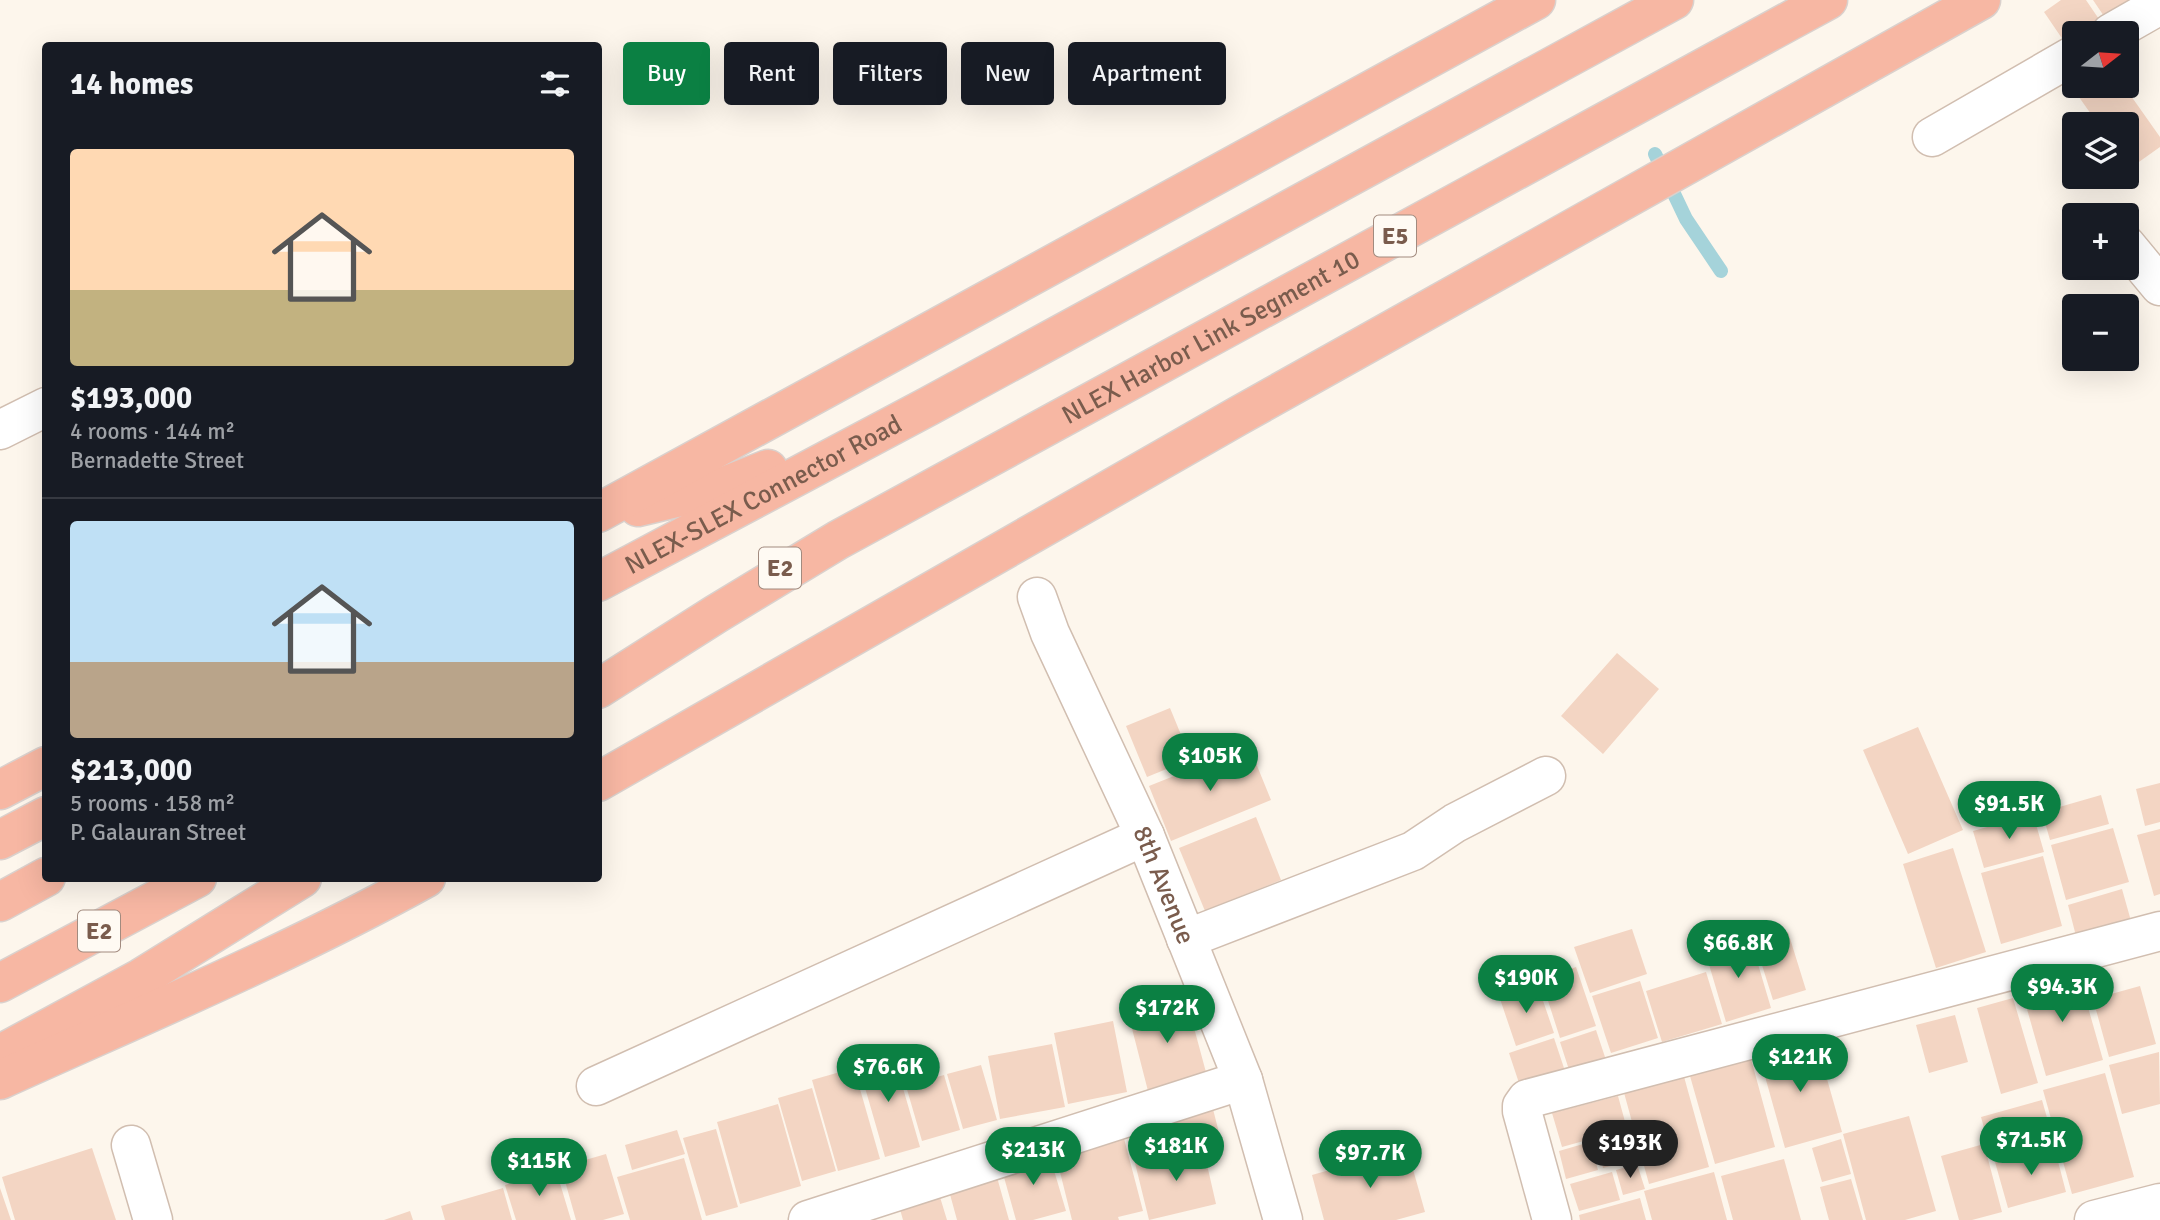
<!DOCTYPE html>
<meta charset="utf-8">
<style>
:root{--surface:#171b24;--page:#20242c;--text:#f1f3f6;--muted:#9ea1a6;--line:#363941;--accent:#0b8043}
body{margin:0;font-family:Signika,sans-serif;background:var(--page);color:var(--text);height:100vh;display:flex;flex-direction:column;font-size:26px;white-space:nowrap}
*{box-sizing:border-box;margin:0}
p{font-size:23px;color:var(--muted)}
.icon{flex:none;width:38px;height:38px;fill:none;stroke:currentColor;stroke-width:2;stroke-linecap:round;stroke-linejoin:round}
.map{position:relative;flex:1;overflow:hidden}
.sheet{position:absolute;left:42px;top:42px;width:560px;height:840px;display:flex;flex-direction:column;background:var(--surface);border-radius:7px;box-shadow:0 7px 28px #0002}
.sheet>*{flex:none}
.banner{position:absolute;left:623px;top:42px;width:665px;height:63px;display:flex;gap:14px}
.needle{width:46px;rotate:73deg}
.fabs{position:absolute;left:2062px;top:21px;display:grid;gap:14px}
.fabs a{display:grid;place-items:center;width:77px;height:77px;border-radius:7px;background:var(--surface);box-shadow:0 7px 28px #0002;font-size:35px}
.price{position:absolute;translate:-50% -60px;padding:0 16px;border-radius:24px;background:var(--accent);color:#fff;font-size:23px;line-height:46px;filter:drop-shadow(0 2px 4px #0008)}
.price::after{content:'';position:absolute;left:50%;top:42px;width:21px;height:16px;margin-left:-10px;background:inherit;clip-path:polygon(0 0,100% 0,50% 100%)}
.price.current{background:#222;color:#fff}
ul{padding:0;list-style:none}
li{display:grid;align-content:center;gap:14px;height:371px;padding:0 28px}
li+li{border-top:2px solid var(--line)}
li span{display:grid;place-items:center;height:217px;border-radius:7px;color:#555}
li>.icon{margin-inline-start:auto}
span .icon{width:126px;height:126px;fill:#fffc;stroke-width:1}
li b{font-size:30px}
h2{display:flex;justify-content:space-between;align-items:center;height:84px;padding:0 28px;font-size:30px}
.chip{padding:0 24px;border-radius:7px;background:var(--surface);box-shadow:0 7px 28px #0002;font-size:24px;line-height:63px}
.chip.current{background:var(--accent);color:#fff}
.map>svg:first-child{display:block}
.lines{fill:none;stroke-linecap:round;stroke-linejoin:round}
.stream{stroke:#a5d3da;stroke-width:14}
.building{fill:#f3d5c3}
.minor-casing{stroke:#d1beb0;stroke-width:41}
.highway-casing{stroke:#dad1cd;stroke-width:41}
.minor{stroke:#fff;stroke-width:38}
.highway{stroke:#f7b7a3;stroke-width:38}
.labels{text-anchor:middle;stroke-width:5;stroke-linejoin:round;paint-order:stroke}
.shield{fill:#fffaf3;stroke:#a28b7f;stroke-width:2}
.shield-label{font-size:24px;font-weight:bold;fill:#7a5c4d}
.street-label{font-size:26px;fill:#7a5c4d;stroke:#fffaf3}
</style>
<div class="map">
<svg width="2160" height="1220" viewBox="0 0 2160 1220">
<rect width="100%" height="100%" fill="#fdf6ec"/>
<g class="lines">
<!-- stream -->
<path class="stream" d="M 1655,154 L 1686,219 L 1721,271"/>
</g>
<!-- building -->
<path class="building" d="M 2061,0 L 2086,0 L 2107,31 L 2104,33 L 2074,33 L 2074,56 L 2044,12 Z
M 2093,0 L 2145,0 L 2112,28 Z
M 2080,86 L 2124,86 L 2160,137 L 2160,147 L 2129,169 L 2126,165 L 2126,124 L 2098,124 L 2074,90 Z
M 1617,653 L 1659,689 L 1603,754 L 1561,716 Z
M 1170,708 L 1191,759 L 1147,777 L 1126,726 Z
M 1918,727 L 1963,830 L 1908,854 L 1863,750 Z
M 1249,746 L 1271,800 L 1171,841 L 1149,786 Z
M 2160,783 L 2160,822 L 2145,826 L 2136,789 Z
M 2101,795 L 2109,824 L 2050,840 L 2042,812 Z
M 2033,814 L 2044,852 L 1984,868 L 1973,831 Z
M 1256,817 L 1281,880 L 1205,911 L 1179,848 Z
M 2113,828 L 2129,882 L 2066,900 L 2051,845 Z
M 2160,829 L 2160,894 L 2154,896 L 2137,835 Z
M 1953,848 L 1986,952 L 1936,968 L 1903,864 Z
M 2043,856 L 2062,926 L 2001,944 L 1981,873 Z
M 2122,889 L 2131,921 L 2076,936 L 2068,905 Z
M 1632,929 L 1647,974 L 1590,993 L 1574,947 Z
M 1788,932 L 1806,990 L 1773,1000 L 1755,943 Z
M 1750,937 L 1771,1008 L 1726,1022 L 1705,951 Z
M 1576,967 L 1596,1026 L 1560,1038 L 1541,979 Z
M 1706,972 L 1722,1024 L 1662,1042 L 1646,991 Z
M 2078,972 L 2103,1060 L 2046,1076 L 2021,988 Z
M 1640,981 L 1658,1038 L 1611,1053 L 1592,996 Z
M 1537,983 L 1554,1033 L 1516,1046 L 1499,996 Z
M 2140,986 L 2156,1044 L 2109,1057 L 2093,999 Z
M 1186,998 L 1207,1076 L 1148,1091 L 1128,1013 Z
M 2013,998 L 2038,1083 L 2001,1094 L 1977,1008 Z
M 1955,1015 L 1968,1062 L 1929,1073 L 1916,1025 Z
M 1113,1021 L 1127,1092 L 1068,1104 L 1054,1033 Z
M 1596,1030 L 1607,1063 L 1571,1076 L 1560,1042 Z
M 1554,1038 L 1567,1077 L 1522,1092 L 1509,1053 Z
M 1816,1040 L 1842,1132 L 1785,1148 L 1759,1055 Z
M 1052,1044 L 1065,1107 L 1000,1119 L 988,1056 Z
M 892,1050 L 920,1147 L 885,1157 L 857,1060 Z
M 2159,1052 L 2160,1104 L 2122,1114 L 2109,1065 Z
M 1751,1059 L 1775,1147 L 1715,1164 L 1690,1076 Z
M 981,1065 L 997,1120 L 963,1129 L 947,1074 Z
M 854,1068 L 880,1159 L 838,1171 L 812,1080 Z
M 1683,1073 L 1709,1167 L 1649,1184 L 1623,1089 Z
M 2105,1073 L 2134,1177 L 2072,1194 L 2043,1090 Z
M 944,1075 L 960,1130 L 922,1141 L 906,1086 Z
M 812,1088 L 836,1171 L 802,1181 L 778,1098 Z
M 1618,1096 L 1627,1129 L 1562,1147 L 1552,1113 Z
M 2042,1100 L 2053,1139 L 1992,1157 L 1981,1117 Z
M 778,1104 L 801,1186 L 740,1204 L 717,1122 Z
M 1212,1105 L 1220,1137 L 1135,1158 L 1128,1124 Z
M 1909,1116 L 1936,1211 L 1905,1220 L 1866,1220 L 1843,1134 Z
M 1121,1127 L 1143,1211 L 1118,1217 L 1119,1220 L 1072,1220 L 1053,1144 Z
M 716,1129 L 738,1207 L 706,1216 L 683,1138 Z
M 677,1130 L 685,1154 L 632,1170 L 625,1145 Z
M 1628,1133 L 1635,1160 L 1603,1168 L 1596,1142 Z
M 1841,1139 L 1851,1174 L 1822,1182 L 1812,1148 Z
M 1590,1142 L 1598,1170 L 1566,1179 L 1559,1151 Z
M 1984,1144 L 2002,1212 L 1972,1220 L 1959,1220 L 1941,1156 Z
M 2054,1146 L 2066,1192 L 2008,1208 L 1995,1162 Z
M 1203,1147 L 1216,1204 L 1149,1220 L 1135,1163 Z
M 92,1148 L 116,1220 L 15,1220 L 2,1177 Z
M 1407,1148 L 1425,1212 L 1396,1220 L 1324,1220 L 1312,1175 Z
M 1048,1150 L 1066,1211 L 1033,1220 L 1016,1220 L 1000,1163 Z
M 606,1154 L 624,1214 L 603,1220 L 576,1220 L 561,1167 Z
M 684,1158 L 702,1220 L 630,1220 L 617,1177 Z
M 1784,1159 L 1801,1220 L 1733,1220 L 1721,1176 Z
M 993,1163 L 1009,1220 L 957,1220 L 945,1176 Z
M 1637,1164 L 1645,1189 L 1623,1195 L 1616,1170 Z
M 556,1170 L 571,1220 L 516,1220 L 505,1185 Z
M 1612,1172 L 1620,1200 L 1579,1211 L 1570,1184 Z
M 1714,1172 L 1727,1220 L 1652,1220 L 1644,1191 Z
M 1851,1179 L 1863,1220 L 1829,1220 L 1820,1187 Z
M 936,1184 L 947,1220 L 903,1220 L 896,1195 Z
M 0,1188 L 11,1220 L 0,1220 Z
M 503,1188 L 512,1220 L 445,1220 L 441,1206 Z
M 1640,1198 L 1646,1220 L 1580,1220 L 1579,1215 Z
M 410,1211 L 413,1220 L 384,1220 Z"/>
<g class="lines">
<!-- minor casing -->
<g class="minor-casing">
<g id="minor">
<path d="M 2111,33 L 2160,5"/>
<path d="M 1932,137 L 2074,55"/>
<path d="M 2126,245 L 2160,286"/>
<path d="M 0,430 L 46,407"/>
<path id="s1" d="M 1037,597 L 1050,633 L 1145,836 L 1243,1080 L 1283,1220"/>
<path d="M 1186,939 L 1413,851 L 1455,823 L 1546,776"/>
<path d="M 596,1086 L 1145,836"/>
<path d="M 131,1145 L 153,1220"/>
<path d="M 808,1220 L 1243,1080"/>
<path d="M 1552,1220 L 1522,1111 L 1522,1106 L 1527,1099 L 2160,931"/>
<path d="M 2094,1220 L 2160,1203"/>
</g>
</g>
<!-- highway casing -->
<g class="highway-casing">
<g id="highway">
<path d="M 638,507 L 722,487 L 768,469"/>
<path d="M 598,513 L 1536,0"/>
<path id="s2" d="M 598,582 L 929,406 L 1674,0"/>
<path id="s3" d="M 598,689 L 716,614 L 838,540 L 1828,0"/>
<path d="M 598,782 L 1238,416 L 1981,0"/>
<path d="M 0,790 L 46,766"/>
<path d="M 0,840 L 46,816"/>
<path d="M 0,902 L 46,877"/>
<path d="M 0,983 L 197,878"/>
<path d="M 8,1050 L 141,978 L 302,878"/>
<path d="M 0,1080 C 143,1015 289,954 426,878"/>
</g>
</g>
<!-- minor -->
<use href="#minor" class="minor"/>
<!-- highway -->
<use href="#highway" class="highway"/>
</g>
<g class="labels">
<!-- shield labels -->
<g class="shield">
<rect x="1374" y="215.5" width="42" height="41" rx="5"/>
<rect x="759" y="547.5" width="42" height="41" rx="5"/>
<rect x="78" y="910.5" width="42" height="41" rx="5"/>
</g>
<g class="shield-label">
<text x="1395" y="244">E5</text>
<text x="780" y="576">E2</text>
<text x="99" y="939">E2</text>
</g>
<!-- street labels -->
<g class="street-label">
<text dy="9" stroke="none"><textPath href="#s3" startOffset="707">NLEX Harbor Link Segment 10</textPath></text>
<text dy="9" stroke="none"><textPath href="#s2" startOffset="187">NLEX-SLEX Connector Road</textPath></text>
<text dy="9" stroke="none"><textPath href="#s1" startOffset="315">8th Avenue</textPath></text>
</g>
</g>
</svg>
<div class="fabs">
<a><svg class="needle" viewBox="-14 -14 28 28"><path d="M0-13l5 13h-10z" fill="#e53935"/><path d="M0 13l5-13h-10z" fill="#9ea1a6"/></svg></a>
<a><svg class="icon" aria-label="layers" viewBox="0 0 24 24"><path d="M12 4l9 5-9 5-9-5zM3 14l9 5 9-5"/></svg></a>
<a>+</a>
<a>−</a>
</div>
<b class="price" style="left:1210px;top:793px">$105K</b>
<b class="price" style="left:2009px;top:841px">$91.5K</b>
<b class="price" style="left:1738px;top:980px">$66.8K</b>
<b class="price" style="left:1526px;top:1015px">$190K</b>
<b class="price" style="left:2062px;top:1024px">$94.3K</b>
<b class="price" style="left:1167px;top:1045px">$172K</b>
<b class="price" style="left:1800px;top:1094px">$121K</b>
<b class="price" style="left:888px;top:1104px">$76.6K</b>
<b class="price" style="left:2031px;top:1177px">$71.5K</b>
<b class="price current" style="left:1630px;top:1180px">$193K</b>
<b class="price" style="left:1176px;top:1183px">$181K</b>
<b class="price" style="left:1033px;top:1187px">$213K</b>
<b class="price" style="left:1370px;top:1190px">$97.7K</b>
<b class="price" style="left:539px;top:1198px">$115K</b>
<div class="banner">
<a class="chip current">Buy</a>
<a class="chip">Rent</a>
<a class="chip">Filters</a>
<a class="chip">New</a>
<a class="chip">Apartment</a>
</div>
<section class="sheet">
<h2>14 homes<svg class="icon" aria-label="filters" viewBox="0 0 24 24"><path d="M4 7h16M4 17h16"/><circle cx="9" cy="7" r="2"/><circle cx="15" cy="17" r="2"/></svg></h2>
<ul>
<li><span style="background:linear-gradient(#ffd9b3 65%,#c2b280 0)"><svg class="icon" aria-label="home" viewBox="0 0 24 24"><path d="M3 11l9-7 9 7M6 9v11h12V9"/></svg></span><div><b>$193,000</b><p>4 rooms · 144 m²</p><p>Bernadette Street</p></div></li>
<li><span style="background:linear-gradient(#bfe0f5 65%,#b9a48a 0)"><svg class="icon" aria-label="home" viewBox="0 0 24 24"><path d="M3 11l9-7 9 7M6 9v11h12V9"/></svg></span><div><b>$213,000</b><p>5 rooms · 158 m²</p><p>P. Galauran Street</p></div></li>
</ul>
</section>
</div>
